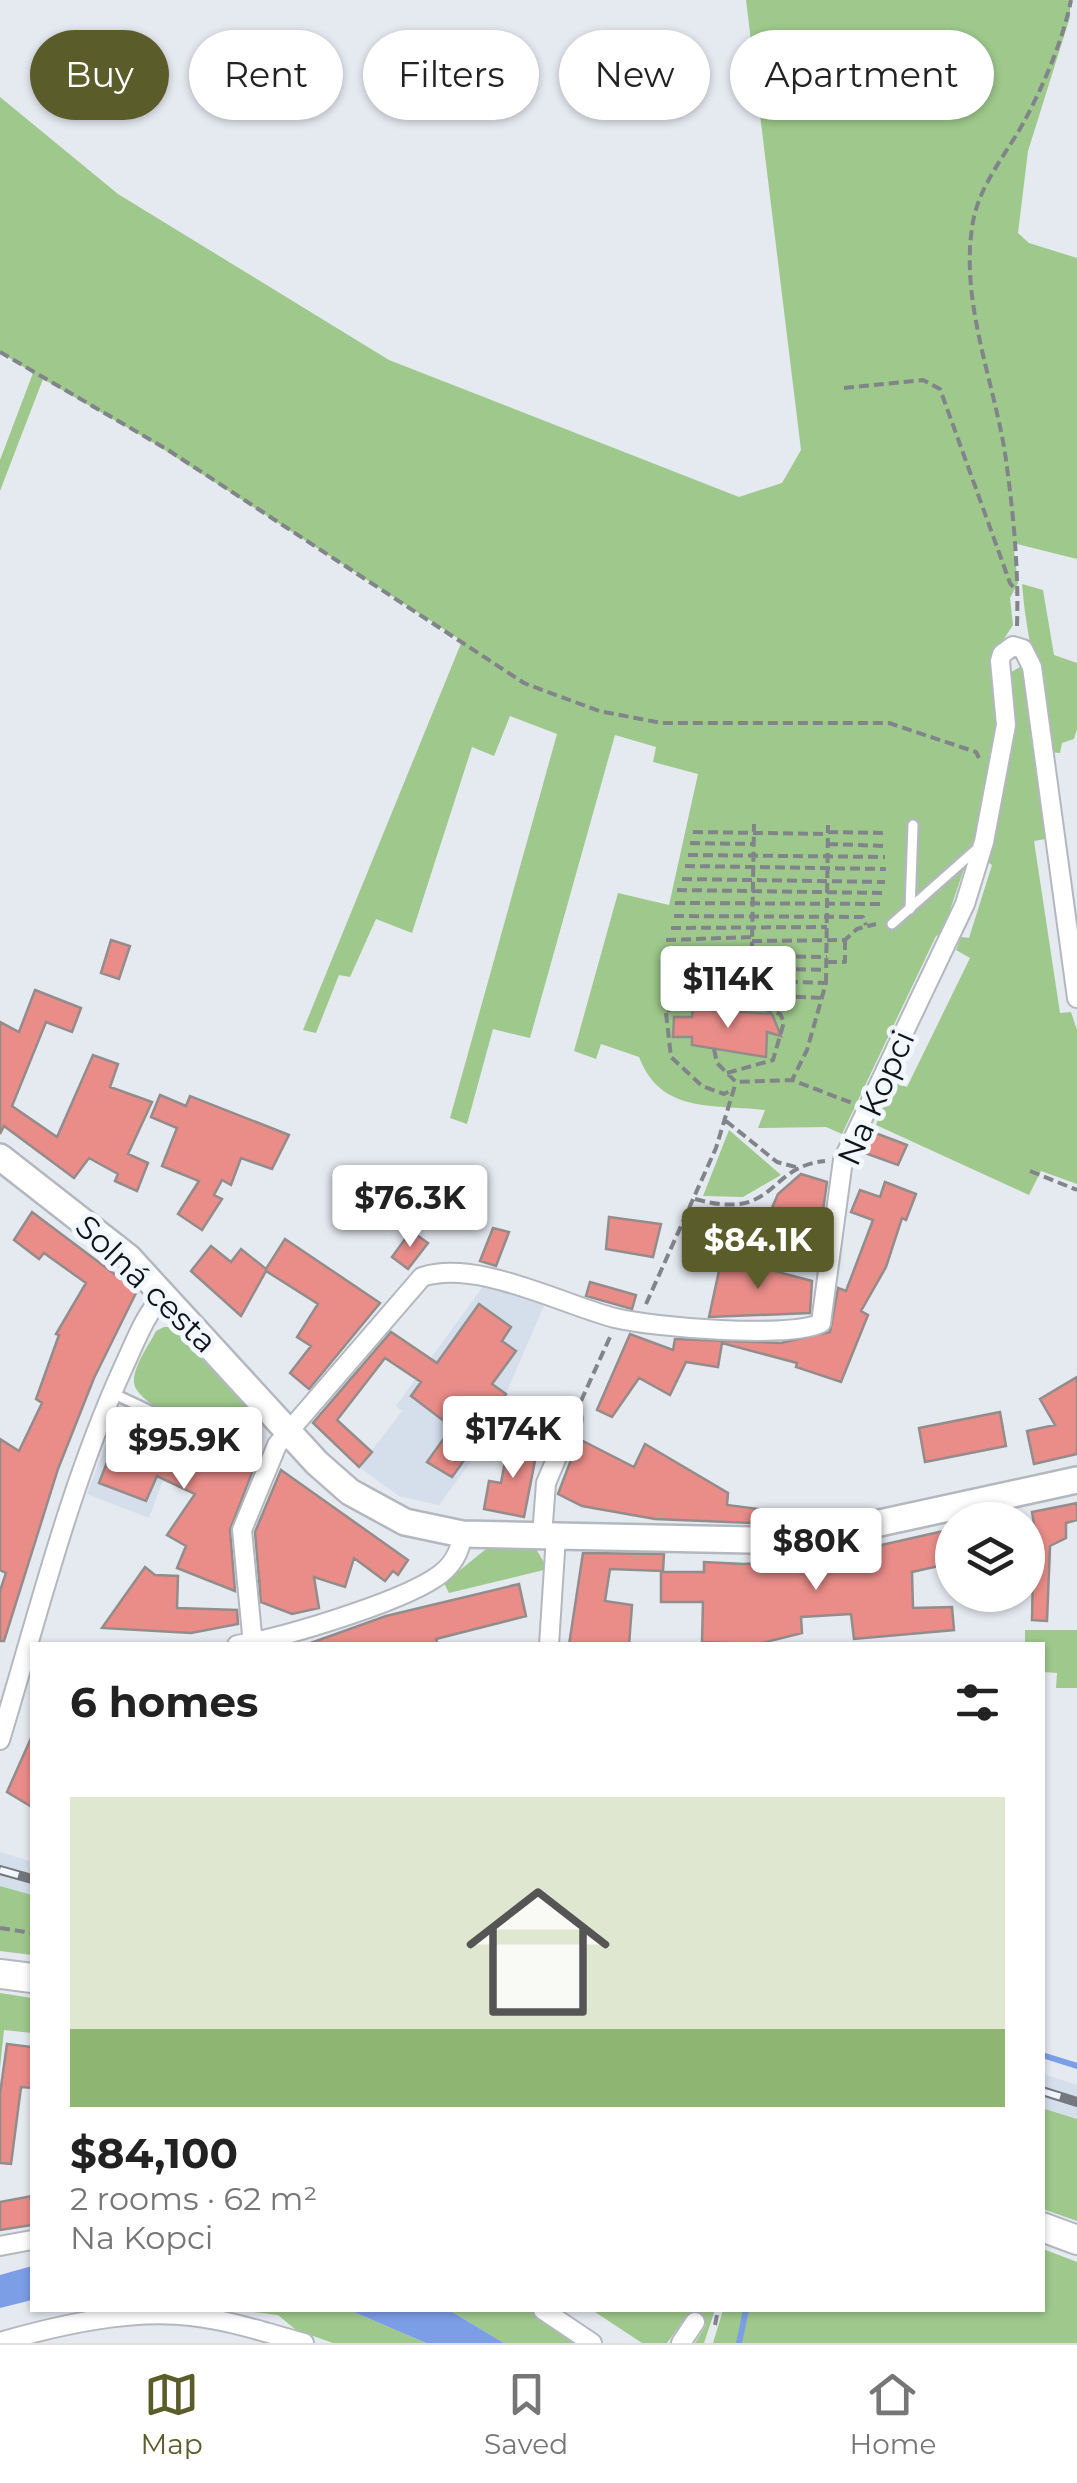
<!DOCTYPE html>
<meta charset="utf-8">
<style>
:root{--surface:#fff;--page:#f6f6f6;--text:#222;--muted:#767676;--line:#e0e0e0;--accent:#5a5c29}
body{margin:0;font-family:Montserrat,sans-serif;background:var(--page);color:var(--text);height:100vh;display:flex;flex-direction:column;font-size:38px;white-space:nowrap}
*{box-sizing:border-box;margin:0}
p{font-size:32px;color:var(--muted)}
.icon{flex:none;width:55px;height:55px;fill:none;stroke:currentColor;stroke-width:2;stroke-linecap:round;stroke-linejoin:round}
.map{position:relative;flex:1;overflow:hidden}
.drawer{position:absolute;left:30px;top:1642px;width:1015px;height:670px;display:flex;flex-direction:column;background:var(--surface);border-radius:0px;box-shadow:0 2px 8px #0004}
.drawer>*{flex:none}
.banner{position:absolute;left:30px;top:30px;width:1018px;height:90px;display:flex;gap:20px}
.buttons{position:absolute;left:935px;top:1502px;display:grid;gap:20px}
.buttons a{display:grid;place-items:center;width:110px;height:110px;border-radius:50%;background:var(--surface);box-shadow:0 2px 8px #0004;font-size:50px}
.price{position:absolute;translate:-50% -85px;padding:0 22px;border-radius:10px;background:#fff;color:#222;font-size:32px;line-height:65px;filter:drop-shadow(0 2px 5px #0008)}
.price::after{content:'';position:absolute;left:50%;top:60px;width:30px;height:22px;margin-left:-15px;background:inherit;clip-path:polygon(0 0,100% 0,50% 100%)}
.price.on{background:var(--accent);color:#fff}
ul{padding:0;list-style:none}
li{display:grid;align-content:center;gap:20px;height:530px;padding:0 40px}
li span{display:grid;place-items:center;height:310px;border-radius:0px;color:#555}
li>.icon{margin-inline-start:auto}
span .icon{width:180px;height:180px;fill:#fffc;stroke-width:1}
li b{font-size:42px}
h2{display:flex;justify-content:space-between;align-items:center;height:120px;padding:0 40px;font-size:42px}
.chip{padding:0 35px;border-radius:45px;background:var(--surface);box-shadow:0 2px 8px #0004;font-size:35px;line-height:90px}
.chip.on{background:var(--accent);color:#fff}
.dock{display:flex;justify-content:space-around;align-items:center;height:140px;border-top:2px solid var(--line);background:var(--surface);font-size:28px;color:var(--muted)}
.dock a{display:grid;justify-items:center;gap:5px}
.dock .on{color:var(--accent)}
.map>svg:first-child{display:block}
.built{fill:#d5deeb}
.green{fill:#9fc98c}
.water{fill:#7c9ee7}
.lines{fill:none;stroke-linecap:round;stroke-linejoin:round}
.stream{stroke:#7c9ee7;stroke-width:6}
.building{fill:#ea8d89;stroke:#948b8b;stroke-width:2.5}
.lane-casing{stroke:#b3b7be;stroke-width:14}
.street-casing{stroke:#b3b7be;stroke-width:22}
.secondary-casing{stroke:#b3b7be;stroke-width:30}
.primary-casing{stroke:#b3b7be;stroke-width:32}
.path{stroke:#818489;stroke-width:4;stroke-dasharray:10 5;stroke-linecap:butt}
.lane{stroke:#fff;stroke-width:9}
.street{stroke:#fff;stroke-width:18}
.secondary{stroke:#fff;stroke-width:25}
.primary{stroke:#fff;stroke-width:28}
.rail-casing{stroke:#74777c;stroke-width:10}
.rail{stroke:#f2f7fe;stroke-width:6;stroke-dasharray:19;stroke-linecap:butt}
.labels{text-anchor:middle;stroke-width:10;stroke-linejoin:round;paint-order:stroke}
.street-label{font-size:32px;fill:#131417;stroke:#f2f7fe}
</style>
<div class="map">
<svg width="1077" height="2343" viewBox="0 0 1077 2343">
<rect width="100%" height="100%" fill="#e5e9f0"/>
<!-- built -->
<path class="built" d="M 484,1285 L 546,1301 L 506,1393 L 510,1408 L 439,1505 L 399,1496 L 359,1467 L 402,1411 L 396,1406 Z
M 120,1406 L 181,1431 L 149,1518 L 87,1494 Z
M 0,1852 L 32,1862 L 32,1895 L 0,1886 Z
M 1043,2074 L 1077,2085 L 1077,2119 L 1043,2108 Z"/>
<!-- green -->
<path class="green" d="M 746,0 L 1070,0 L 1070,17 L 1028,151 L 1018,233 L 1029,243 L 1077,258 L 1077,559 L 1013,543 L 1018,583 L 1010,598 L 1013,625 L 996,651 L 1000,687 L 994,780 L 942,934 L 936,936 L 842,1134 L 826,1127 L 758,1128 L 765,1110 C 712,1104 661,1114 639,1057 L 601,1044 L 596,1059 L 574,1051 L 618,893 L 669,905 L 698,774 L 653,762 L 656,747 L 615,735 L 530,1038 L 493,1029 L 467,1124 L 450,1118 L 557,734 L 510,716 L 494,756 L 472,747 L 412,933 L 376,919 L 350,977 L 339,975 L 316,1033 L 303,1030 L 462,641 L 149,440 L 43,379 L 0,491 L 0,460 L 33,373 L 0,352 L 0,97 L 118,194 L 389,360 L 739,497 L 782,483 L 801,450 Z
M 1022,584 L 1043,590 L 1054,655 L 1077,663 L 1077,729 L 1074,739 L 1062,743 L 1060,753 L 1049,752 C 1043,695 1026,641 1022,584 Z
M 1020,667 L 1024,668 L 1045,839 L 1034,841 L 1060,1013 L 1071,1012 L 1077,1030 L 1077,1184 L 1041,1171 L 1029,1195 L 876,1125 L 893,1081 L 907,1087 L 970,958 L 956,950 L 961,937 L 969,938 L 992,865 L 986,861 L 1008,674 Z
M 729,1130 L 781,1175 L 743,1197 L 703,1196 Z
M 164,1327 L 172,1327 L 260,1422 C 263,1437 258,1445 243,1448 C 221,1438 132,1406 134,1381 C 134,1365 149,1345 156,1331 Z
M 486,1549 L 536,1549 L 548,1569 L 449,1593 L 444,1583 Z
M 1025,1630 L 1077,1630 L 1077,1688 L 1056,1688 L 1057,1673 L 1043,1672 L 1042,1645 L 1025,1645 Z
M 0,1886 L 32,1895 L 32,1955 L 0,1951 Z
M 0,1993 L 32,1998 L 32,2033 L 4,2030 L 0,2068 Z
M 1042,2108 L 1077,2119 L 1077,2221 L 1043,2209 Z
M 1043,2249 L 1077,2262 L 1077,2343 L 713,2343 L 723,2310 L 1042,2310 Z
M 239,2310 L 349,2310 L 426,2343 L 333,2343 L 296,2330 L 278,2315 Z
M 449,2310 L 531,2310 L 581,2343 L 504,2343 Z
M 592,2310 L 715,2310 L 704,2343 L 695,2343 L 706,2325 L 689,2313 L 667,2343 L 642,2343 Z"/>
<!-- water -->
<path class="water" d="M 32,2266 L 32,2300 L 0,2308 L 0,2275 Z
M 349,2310 L 449,2310 L 504,2343 L 426,2343 Z"/>
<g class="lines">
<!-- stream -->
<path class="stream" d="M 1042,2055 L 1077,2066
M 739,2343 L 746,2310"/>
</g>
<!-- building -->
<path class="building" d="M 111,940 L 130,946 L 119,979 L 101,973 Z
M 35,990 L 81,1008 L 72,1032 L 46,1022 L 12,1106 L 57,1137 L 93,1055 L 118,1064 L 110,1087 L 152,1102 L 128,1154 L 148,1163 L 137,1191 L 115,1181 L 118,1174 L 89,1158 L 74,1178 L 4,1126 L 0,1134 L 0,1022 L 19,1032 Z
M 693,1009 L 772,1014 L 781,1036 L 767,1032 L 766,1057 L 692,1045 L 692,1037 L 673,1037 L 674,1017 L 692,1017 Z
M 160,1095 L 186,1106 L 190,1096 L 289,1135 L 272,1169 L 241,1158 L 231,1185 L 222,1180 L 214,1195 L 222,1199 L 202,1230 L 178,1214 L 199,1181 L 162,1166 L 177,1128 L 151,1117 Z
M 870,1131 L 907,1145 L 898,1165 L 862,1152 Z
M 801,1174 L 827,1182 L 817,1254 L 760,1235 L 778,1194 Z
M 885,1182 L 916,1194 L 906,1220 L 902,1218 L 886,1267 L 861,1311 L 868,1315 L 841,1382 L 796,1367 L 797,1363 L 722,1343 L 718,1367 L 686,1362 L 670,1395 L 639,1378 L 612,1417 L 597,1410 L 630,1334 L 673,1350 L 675,1339 L 781,1343 L 830,1332 L 838,1288 L 846,1291 L 873,1220 L 851,1212 L 860,1190 L 880,1197 Z
M 32,1212 L 137,1291 L 94,1378 L 58,1469 L 4,1641 L 0,1641 L 0,1591 L 6,1573 L 0,1570 L 0,1439 L 19,1451 L 42,1403 L 36,1399 L 59,1335 L 56,1334 L 86,1283 L 44,1253 L 39,1259 L 14,1240 Z
M 609,1217 L 661,1224 L 653,1257 L 606,1249 Z
M 493,1228 L 509,1232 L 496,1266 L 480,1261 Z
M 411,1231 L 428,1243 L 408,1269 L 392,1257 Z
M 285,1239 L 380,1303 L 309,1389 L 290,1373 L 311,1346 L 297,1337 L 318,1304 L 266,1271 L 241,1316 L 191,1271 L 211,1246 L 231,1262 L 241,1249 L 266,1269 Z
M 722,1257 L 812,1281 L 810,1313 L 709,1317 Z
M 590,1282 L 636,1295 L 632,1309 L 586,1296 Z
M 479,1304 L 511,1327 L 502,1341 L 516,1351 L 492,1384 L 506,1394 L 496,1408 L 500,1410 L 452,1477 L 427,1462 L 452,1427 L 411,1396 L 421,1382 L 385,1358 L 337,1420 L 372,1452 L 359,1467 L 313,1423 L 391,1332 L 437,1363 Z
M 1077,1377 L 1077,1454 L 1034,1464 L 1027,1431 L 1055,1425 L 1040,1399 Z
M 1000,1412 L 1006,1446 L 925,1462 L 919,1428 Z
M 126,1413 L 253,1470 L 230,1530 L 235,1591 L 177,1568 L 186,1546 L 167,1535 L 195,1494 L 157,1476 L 146,1501 L 99,1483 Z
M 579,1439 L 634,1467 L 645,1444 L 728,1493 L 727,1505 L 774,1511 L 774,1524 L 655,1519 L 582,1506 L 558,1494 Z
M 509,1440 L 538,1445 L 524,1517 L 484,1509 L 489,1481 L 501,1483 Z
M 281,1470 L 408,1560 L 398,1575 L 393,1571 L 385,1581 L 354,1558 L 345,1587 L 314,1577 L 319,1608 L 292,1614 L 261,1602 L 255,1532 Z
M 1077,1503 L 1077,1520 L 1066,1523 L 1066,1538 L 1050,1546 L 1047,1621 L 1032,1620 L 1033,1569 L 1028,1569 L 1028,1536 L 1036,1537 L 1032,1512 Z
M 952,1529 L 952,1563 L 912,1572 L 913,1608 L 952,1607 L 954,1630 L 854,1639 L 851,1614 L 801,1617 L 802,1633 L 758,1644 L 702,1642 L 703,1602 L 661,1602 L 661,1572 L 704,1572 L 704,1562 L 744,1564 L 824,1558 Z
M 583,1553 L 664,1554 L 663,1571 L 610,1569 L 605,1601 L 632,1605 L 629,1645 L 569,1645 Z
M 145,1567 L 155,1575 L 178,1576 L 177,1608 L 237,1610 L 238,1624 L 191,1633 L 102,1628 Z
M 519,1584 L 526,1616 L 436,1639 L 438,1645 L 305,1645 L 386,1616 Z
M 32,1736 L 32,1807 L 7,1792 Z
M 7,2044 L 32,2047 L 32,2088 L 21,2087 L 11,2164 L 0,2163 L 0,2094 Z
M 32,2196 L 32,2225 L 0,2230 L 0,2202 Z"/>
<g class="lines">
<!-- lane casing -->
<g class="lane-casing">
<path id="lane" d="M 910,909 L 913,825
M 892,924 L 979,847
M 112,1393 L 267,1466"/>
</g>
<!-- street casing -->
<g class="street-casing">
<path id="street" d="M 542,1536 L 546,1483 L 573,1419
M 237,1645 C 283,1638 397,1603 435,1578 C 451,1568 461,1552 462,1534
M 253,1645 L 242,1530 L 277,1445 L 422,1277 C 477,1259 561,1304 615,1318 C 652,1327 789,1339 821,1323 L 843,1160 L 965,904 L 984,842 L 1006,725 L 1000,661 L 1002,654 L 1013,646 L 1023,649 L 1032,667 L 1077,998
M 549,1645 L 556,1536
M 0,1740 C 38,1615 69,1487 123,1368 C 135,1343 144,1315 164,1295
M 0,2246 L 32,2240
M 543,2310 L 592,2343
M 0,2342 C 59,2325 129,2309 191,2316 C 229,2320 267,2333 304,2343
M 681,2343 L 695,2322"/>
</g>
<!-- secondary casing -->
<g class="secondary-casing">
<path id="secondary" d="M 0,1157 L 128,1257 L 317,1463 L 350,1492 L 405,1522 L 462,1534 L 797,1541 L 1077,1480"/>
</g>
<!-- primary casing -->
<g class="primary-casing">
<path id="primary" d="M 0,1974 L 32,1978
M 1042,2227 L 1077,2240"/>
</g>
<!-- path -->
<path class="path" d="M 0,352 L 168,450 L 524,683 L 599,711 L 662,723 L 889,723 L 976,752 L 979,758
M 844,388 L 923,380 L 940,389 L 1010,583 L 1017,592
M 1017,626 C 1019,569 1013,509 1005,453 C 993,379 961,303 972,228 C 977,187 1006,155 1025,120 C 1044,84 1063,40 1071,0
M 693,832 L 828,834
M 828,832 L 884,833
M 690,843 L 753,844
M 828,844 L 886,846
M 688,855 L 885,857
M 685,866 L 886,869
M 682,879 L 885,882
M 677,890 L 885,893
M 675,903 L 884,904
M 674,916 L 863,917 L 866,925
M 671,928 L 827,927
M 666,940 L 752,937
M 752,941 L 845,940 L 857,929 L 876,924
M 666,952 L 752,952
M 751,956 L 827,957
M 827,962 L 845,962 L 845,940
M 666,964 L 751,964
M 751,968 L 826,970
M 826,983 L 828,825
M 682,989 L 751,990
M 751,995 L 824,998
M 669,1012 L 672,978 L 826,983 L 807,1050 L 792,1080
M 666,1013 L 671,1057 L 702,1086 L 724,1094 L 732,1090
M 714,1049 L 717,1063 L 736,1082 L 792,1080 L 852,1103
M 727,1073 L 773,1060 L 784,1022 L 780,1014 L 751,1005 L 754,824
M 726,1121 L 777,1162 L 799,1168
M 1030,1171 L 1077,1190
M 695,1199 C 778,1222 765,1167 825,1161
M 646,1304 L 716,1148 L 736,1082
M 581,1401 L 610,1337
M 0,1928 L 32,1933
M 715,2325 L 718,2310"/>
<!-- lane -->
<use href="#lane" class="lane"/>
<!-- street -->
<use href="#street" class="street"/>
<!-- secondary -->
<use href="#secondary" class="secondary"/>
<!-- primary -->
<use href="#primary" class="primary"/>
<!-- rail casing -->
<g class="rail-casing">
<path id="rail" d="M 0,1870 L 32,1879
M 1042,2091 L 1077,2102"/>
</g>
<!-- rail -->
<use href="#rail" class="rail"/>
</g>
<g class="labels">
<!-- street labels -->
<g class="street-label">
<text transform="translate(876 1098) rotate(-66)" y="11">Na Kopci</text>
<text transform="translate(146 1284) rotate(44)" y="11">Solná cesta</text>
</g>
</g>
</svg>
<div class="buttons">
<a><svg class="icon" aria-label="layers" viewBox="0 0 24 24"><path d="M12 4l9 5-9 5-9-5zM3 14l9 5 9-5"/></svg></a>
</div>
<b class="price" style="left:728px;top:1031px">$114K</b>
<b class="price" style="left:410px;top:1250px">$76.3K</b>
<b class="price on" style="left:758px;top:1292px">$84.1K</b>
<b class="price" style="left:513px;top:1481px">$174K</b>
<b class="price" style="left:184px;top:1492px">$95.9K</b>
<b class="price" style="left:816px;top:1593px">$80K</b>
<div class="banner">
<a class="chip on">Buy</a>
<a class="chip">Rent</a>
<a class="chip">Filters</a>
<a class="chip">New</a>
<a class="chip">Apartment</a>
</div>
<section class="drawer">
<h2>6 homes<svg class="icon" aria-label="filters" viewBox="0 0 24 24"><path d="M4 7h16M4 17h16"/><circle cx="9" cy="7" r="2"/><circle cx="15" cy="17" r="2"/></svg></h2>
<ul>
<li><span style="background:linear-gradient(#dfe7d0 75%,#8fb573 0)"><svg class="icon" aria-label="home" viewBox="0 0 24 24"><path d="M3 11l9-7 9 7M6 9v11h12V9"/></svg></span><div><b>$84,100</b><p>2 rooms · 62 m²</p><p>Na Kopci</p></div></li>
</ul>
</section>
</div>
<nav class="dock">
<a class="on"><svg class="icon" aria-label="map" viewBox="0 0 24 24"><path d="M3 6l6-2 6 2 6-2v14l-6 2-6-2-6 2zM9 4v14M15 6v14"/></svg>Map</a>
<a><svg class="icon" aria-label="saved" viewBox="0 0 24 24"><path d="M7 4h10v16l-5-4-5 4z"/></svg>Saved</a>
<a><svg class="icon" aria-label="home" viewBox="0 0 24 24"><path d="M3 11l9-7 9 7M6 9v11h12V9"/></svg>Home</a>
</nav>
